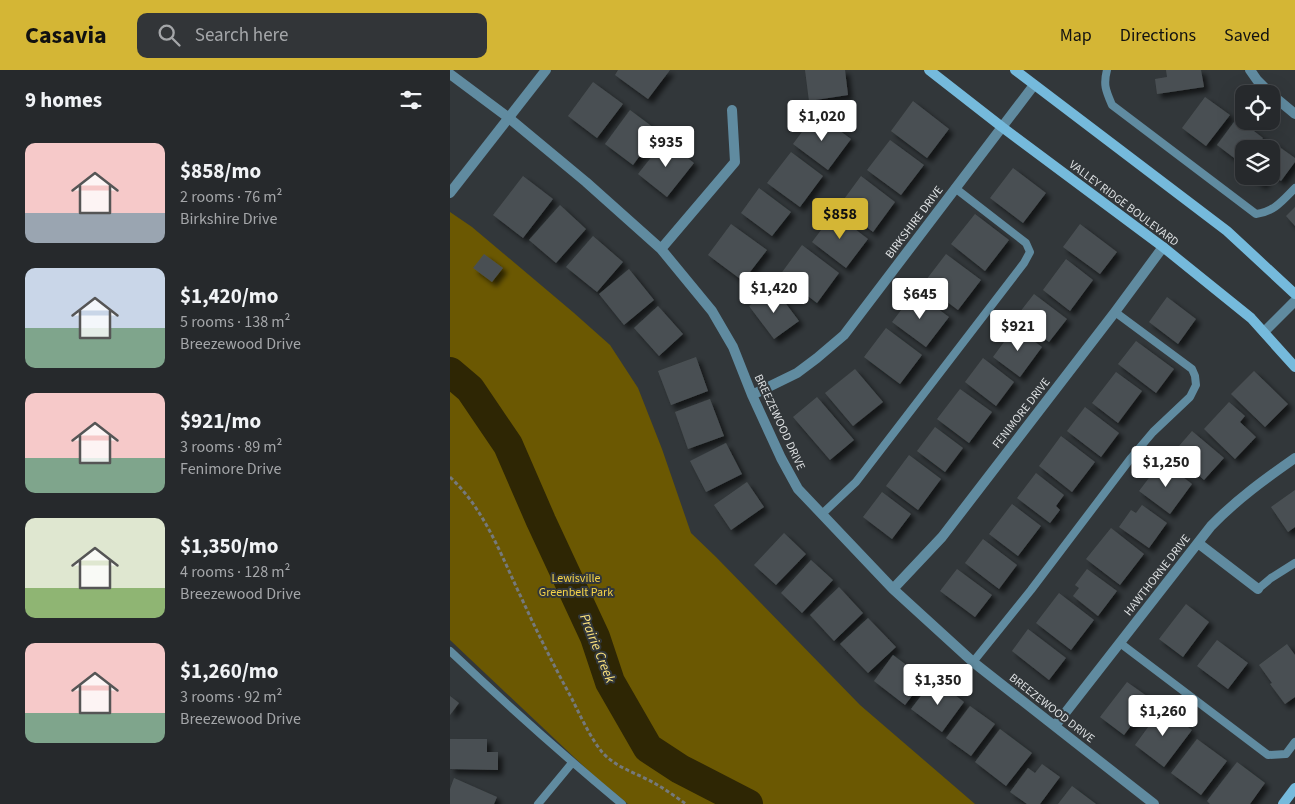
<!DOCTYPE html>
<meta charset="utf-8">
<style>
:root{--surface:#26292c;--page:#323538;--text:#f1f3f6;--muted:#a4a6a9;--line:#424548;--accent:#d4b635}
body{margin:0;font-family:"Source Sans 3",sans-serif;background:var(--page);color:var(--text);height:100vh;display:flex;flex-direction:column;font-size:19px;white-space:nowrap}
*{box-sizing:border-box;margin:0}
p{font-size:16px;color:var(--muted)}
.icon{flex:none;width:28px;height:28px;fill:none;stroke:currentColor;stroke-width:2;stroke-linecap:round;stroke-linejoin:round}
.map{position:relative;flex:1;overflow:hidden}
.details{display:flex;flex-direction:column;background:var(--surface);width:450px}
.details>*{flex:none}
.tools{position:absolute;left:785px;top:15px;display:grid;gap:10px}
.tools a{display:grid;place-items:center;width:45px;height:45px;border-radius:10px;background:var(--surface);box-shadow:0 5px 20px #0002,0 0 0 1px var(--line);font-size:25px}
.price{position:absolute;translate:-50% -42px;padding:0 11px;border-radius:5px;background:#fff;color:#222;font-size:16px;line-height:32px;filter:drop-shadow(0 1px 2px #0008)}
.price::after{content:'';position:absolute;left:50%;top:30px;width:15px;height:11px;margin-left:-8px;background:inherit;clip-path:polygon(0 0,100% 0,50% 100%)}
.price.current{background:var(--accent);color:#111}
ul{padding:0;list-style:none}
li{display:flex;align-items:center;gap:15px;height:125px;padding:0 25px}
li span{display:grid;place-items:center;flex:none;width:140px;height:100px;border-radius:10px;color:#555}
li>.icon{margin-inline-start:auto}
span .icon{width:60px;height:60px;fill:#fffc;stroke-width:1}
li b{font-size:21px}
h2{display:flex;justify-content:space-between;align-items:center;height:60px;padding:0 25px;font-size:21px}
header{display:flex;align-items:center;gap:30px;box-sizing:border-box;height:70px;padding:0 25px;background:var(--accent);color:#111}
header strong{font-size:24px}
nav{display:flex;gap:28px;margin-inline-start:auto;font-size:18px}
.search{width:350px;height:45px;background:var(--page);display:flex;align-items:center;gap:12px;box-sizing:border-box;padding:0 18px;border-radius:10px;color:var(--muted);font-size:19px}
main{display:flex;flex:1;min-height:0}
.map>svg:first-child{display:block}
.green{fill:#6b5802}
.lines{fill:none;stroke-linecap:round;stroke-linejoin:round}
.river{stroke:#2e2604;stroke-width:30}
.building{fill:#4a5053;filter:url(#shadow)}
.path{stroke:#75797c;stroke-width:3;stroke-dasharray:4 2.5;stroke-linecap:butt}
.service{stroke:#608ba0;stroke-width:8}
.minor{stroke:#608ba0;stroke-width:10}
.tertiary{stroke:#608ba0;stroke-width:10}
.secondary{stroke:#75badc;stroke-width:10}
.labels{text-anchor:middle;stroke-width:4;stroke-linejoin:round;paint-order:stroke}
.street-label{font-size:12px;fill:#dcdfe1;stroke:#32373a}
.park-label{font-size:12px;fill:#f6d449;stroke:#32373a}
.water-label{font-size:14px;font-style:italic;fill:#fde37e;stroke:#32373a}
</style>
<header>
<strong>Casavia</strong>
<div class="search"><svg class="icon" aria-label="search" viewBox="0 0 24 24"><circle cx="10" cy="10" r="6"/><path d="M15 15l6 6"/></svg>Search here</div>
<nav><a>Map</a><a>Directions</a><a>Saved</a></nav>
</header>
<main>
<section class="details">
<h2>9 homes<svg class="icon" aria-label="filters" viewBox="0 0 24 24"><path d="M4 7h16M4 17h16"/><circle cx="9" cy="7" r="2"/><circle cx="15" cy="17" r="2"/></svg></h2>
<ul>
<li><span style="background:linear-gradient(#f6c9c9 70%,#9aa5b1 0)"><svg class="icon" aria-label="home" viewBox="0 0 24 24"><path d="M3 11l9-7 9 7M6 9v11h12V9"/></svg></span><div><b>$858/mo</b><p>2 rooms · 76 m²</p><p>Birkshire Drive</p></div></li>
<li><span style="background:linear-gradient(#c9d6e8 60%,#7fa58c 0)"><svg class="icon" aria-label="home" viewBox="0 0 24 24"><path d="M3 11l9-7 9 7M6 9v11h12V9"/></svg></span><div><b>$1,420/mo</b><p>5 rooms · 138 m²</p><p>Breezewood Drive</p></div></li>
<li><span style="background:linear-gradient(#f6c9c9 65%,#7fa58c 0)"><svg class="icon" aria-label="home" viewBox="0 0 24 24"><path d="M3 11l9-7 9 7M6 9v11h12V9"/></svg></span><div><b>$921/mo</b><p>3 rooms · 89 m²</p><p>Fenimore Drive</p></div></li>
<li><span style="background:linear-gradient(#dfe7d0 70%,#8fb573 0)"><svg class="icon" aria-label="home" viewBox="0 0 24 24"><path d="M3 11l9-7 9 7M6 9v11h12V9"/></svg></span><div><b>$1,350/mo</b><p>4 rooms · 128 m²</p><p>Breezewood Drive</p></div></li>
<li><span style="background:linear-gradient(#f6c9c9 70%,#7fa58c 0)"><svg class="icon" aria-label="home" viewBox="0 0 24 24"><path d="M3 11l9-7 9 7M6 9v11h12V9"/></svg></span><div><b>$1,260/mo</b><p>3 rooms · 92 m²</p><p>Breezewood Drive</p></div></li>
</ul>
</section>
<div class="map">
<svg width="845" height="734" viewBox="0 0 845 734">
<defs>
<filter id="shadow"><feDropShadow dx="4.5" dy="4.5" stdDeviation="2.5" flood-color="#0009"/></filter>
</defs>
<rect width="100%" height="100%" fill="#32373a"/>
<!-- green -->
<path class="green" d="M 0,142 L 22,157 L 124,243 L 160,275 L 188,318 L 212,379 L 241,463 L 266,487 L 410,635 L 525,734 L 178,734 L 144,706 L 0,570 Z"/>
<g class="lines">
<!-- river -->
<path class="river" d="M 0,302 L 20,319 L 58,375 L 91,451 L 145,567 L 160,612 L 198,678 L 230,699 L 298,734"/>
</g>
<!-- building -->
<path class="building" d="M 168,0 L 220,0 L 198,29 L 165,5 Z
M 355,0 L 395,0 L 398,25 L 359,31 Z
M 716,0 L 751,0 L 754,17 L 707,24 L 705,9 L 717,7 Z
M 143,12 L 173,34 L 147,68 L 118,46 Z
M 755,27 L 780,45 L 756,76 L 732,58 Z
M 463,31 L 499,59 L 477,88 L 441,61 Z
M 180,40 L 208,61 L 183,95 L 155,74 Z
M 366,43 L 401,69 L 378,100 L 343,74 Z
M 787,48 L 813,68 L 804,79 L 794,79 L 794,93 L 792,94 L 767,75 Z
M 215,70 L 244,93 L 217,127 L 188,104 Z
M 440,70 L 474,95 L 451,125 L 417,100 Z
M 821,71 L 845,88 L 845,92 L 831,111 L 821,104 L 821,79 L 815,79 Z
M 341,82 L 373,106 L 350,137 L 317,113 Z
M 563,98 L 596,123 L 573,153 L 540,128 Z
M 73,106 L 103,129 L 73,168 L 43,145 Z
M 411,106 L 445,132 L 423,162 L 389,136 Z
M 800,106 L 819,106 L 812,115 Z
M 309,118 L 341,142 L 322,166 L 291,143 Z
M 110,135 L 136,159 L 106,193 L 79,170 Z
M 845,137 L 845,156 L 836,146 Z
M 384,143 L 418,169 L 396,198 L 362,172 Z
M 525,144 L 559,170 L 535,201 L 501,174 Z
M 281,154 L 317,180 L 293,211 L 258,185 Z
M 630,154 L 667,182 L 650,204 L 613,177 Z
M 143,166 L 173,192 L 147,222 L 116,197 Z
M 352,175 L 389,203 L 367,233 L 330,205 Z
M 34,184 L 53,198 L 42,212 L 23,198 Z
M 496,184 L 531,210 L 508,240 L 473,214 Z
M 616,189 L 643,210 L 620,241 L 593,220 Z
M 179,199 L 204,230 L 174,255 L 149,224 Z
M 324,218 L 349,251 L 324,269 L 299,236 Z
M 465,222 L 499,247 L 476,277 L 442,252 Z
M 584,224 L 617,249 L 599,272 L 566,247 Z
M 717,227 L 746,249 L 728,274 L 699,252 Z
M 208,236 L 233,264 L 209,286 L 184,258 Z
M 565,257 L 592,277 L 570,307 L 543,287 Z
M 436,258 L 472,285 L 450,314 L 414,287 Z
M 686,271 L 724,299 L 706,323 L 668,294 Z
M 246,287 L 258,321 L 221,335 L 208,301 Z
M 533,288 L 564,312 L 546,336 L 515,312 Z
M 405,299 L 433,332 L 403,356 L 375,323 Z
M 804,301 L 838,334 L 815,357 L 781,324 Z
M 666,302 L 692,321 L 668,353 L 642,333 Z
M 510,319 L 542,342 L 519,373 L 487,349 Z
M 367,327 L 404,370 L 380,390 L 343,347 Z
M 260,329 L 274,366 L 238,379 L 225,342 Z
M 779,332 L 795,346 L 790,352 L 806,367 L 785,389 L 754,359 Z
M 635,337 L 669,363 L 651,387 L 617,361 Z
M 485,357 L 513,378 L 495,402 L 467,381 Z
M 742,361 L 774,388 L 754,410 L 723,383 Z
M 611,366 L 645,392 L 622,422 L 589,396 Z
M 276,373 L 292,404 L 256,422 L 240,391 Z
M 459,385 L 491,409 L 468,440 L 436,416 Z
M 712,391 L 742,414 L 720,444 L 689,421 Z
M 586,403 L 614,425 L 606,436 L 610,440 L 600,453 L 567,428 Z
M 297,412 L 314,437 L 281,460 L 264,435 Z
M 845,420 L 845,457 L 838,462 L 821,437 Z
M 432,422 L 461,444 L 442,469 L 413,447 Z
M 562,434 L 591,456 L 568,486 L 539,464 Z
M 692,435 L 717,453 L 699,478 L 669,457 L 681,440 L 686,443 Z
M 661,458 L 694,484 L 670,515 L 636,489 Z
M 334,463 L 356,484 L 326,515 L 304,495 Z
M 533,469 L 567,495 L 549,519 L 515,493 Z
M 361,490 L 383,510 L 352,543 L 331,523 Z
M 507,499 L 542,525 L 525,547 L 490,521 Z
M 637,499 L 667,521 L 648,546 L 623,526 L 629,518 L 625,515 Z
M 389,517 L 413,543 L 384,571 L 360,545 Z
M 609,523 L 644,550 L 621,580 L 586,553 Z
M 736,534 L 759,552 L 733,587 L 709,569 Z
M 418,548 L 446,577 L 418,603 L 390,574 Z
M 578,559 L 616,588 L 599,610 L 562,581 Z
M 767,570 L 798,593 L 778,619 L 747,596 Z
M 837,574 L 845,585 L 845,627 L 835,634 L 820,614 L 822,613 L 809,595 Z
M 443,585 L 475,609 L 455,635 L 424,611 Z
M 484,609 L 514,632 L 492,662 L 461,639 Z
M 677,612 L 701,629 L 674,665 L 650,647 Z
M 0,626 L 9,633 L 0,645 Z
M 520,636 L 545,654 L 521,686 L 496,668 Z
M 712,638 L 742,660 L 714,697 L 685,675 Z
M 550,659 L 582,683 L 556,716 L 525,692 Z
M 0,669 L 37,669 L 37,682 L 48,682 L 48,700 L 0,699 Z
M 747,669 L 777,691 L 751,725 L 721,703 Z
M 787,692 L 815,713 L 800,734 L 760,734 L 757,731 Z
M 592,694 L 610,707 L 590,734 L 577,734 L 560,722 L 578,698 L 585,703 Z
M 4,708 L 47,727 L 44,734 L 0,734 L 0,719 Z
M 622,716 L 646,734 L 608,734 Z"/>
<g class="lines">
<!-- path -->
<path class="path" d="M 0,407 C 35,440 51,485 71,527 C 87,562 104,596 122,629 C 131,647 140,667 152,682 C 166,698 187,703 204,713 C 215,719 226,727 236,734"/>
<!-- service -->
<path class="service" d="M 657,0 C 653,15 656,21 662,35 L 806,144 C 824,142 833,130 845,118
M 372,444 L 406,412 L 574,193 L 580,182 L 576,173 L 505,118
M 808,519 L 821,508 L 845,493
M 670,573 L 818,685 L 836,684 L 845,672
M 0,581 C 56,634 113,685 172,734
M 523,592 L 581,520 L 681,388 L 703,362 L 740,327 L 746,315 L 745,306 L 742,299 L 665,242
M 88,734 L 122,693"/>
<!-- minor -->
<path class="minor" d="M 800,0 L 807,10 L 821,24
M 0,4 L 59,48 L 136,112 L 211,179 L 262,241 L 283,277 L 302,325 L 331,388 L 348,419 L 443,519 L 523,592 L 704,734
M 821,24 L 845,44
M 211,179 L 285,92 L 282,40
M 814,262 L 845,231
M 302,325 L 347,303 L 367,288 L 394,265 L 584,15
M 748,473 L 808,519
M 443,519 L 492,467 L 665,242 L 713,177
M 605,656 L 761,456 C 786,430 815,409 845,388"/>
<!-- tertiary -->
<path class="tertiary" d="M 0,123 L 96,0"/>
<!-- secondary -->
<path class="secondary" d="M 479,0 L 552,57 L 713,177 L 801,248 L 845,297
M 565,0 L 777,161 L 845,224
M 833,734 L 845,718"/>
</g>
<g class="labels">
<!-- street labels -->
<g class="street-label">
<text transform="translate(674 133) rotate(37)" y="4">VALLEY RIDGE BOULEVARD</text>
<text transform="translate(464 152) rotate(-53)" y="4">BIRKSHIRE DRIVE</text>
<text transform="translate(571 343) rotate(-52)" y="4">FENIMORE DRIVE</text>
<text transform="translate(330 352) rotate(65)" y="4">BREEZEWOOD DRIVE</text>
<text transform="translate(707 505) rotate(-52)" y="4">HAWTHORNE DRIVE</text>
<text transform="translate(602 638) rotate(38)" y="4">BREEZEWOOD DRIVE</text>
</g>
<!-- park labels -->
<g class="park-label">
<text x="126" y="512">Lewisville<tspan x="126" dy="14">Greenbelt Park</tspan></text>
</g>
<!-- water labels -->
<g class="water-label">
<text transform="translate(148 578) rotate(68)" y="5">Prairie Creek</text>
</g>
</g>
</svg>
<div class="tools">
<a><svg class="icon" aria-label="locate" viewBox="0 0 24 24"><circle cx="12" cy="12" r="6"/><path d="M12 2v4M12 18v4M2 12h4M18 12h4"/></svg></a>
<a><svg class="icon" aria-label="layers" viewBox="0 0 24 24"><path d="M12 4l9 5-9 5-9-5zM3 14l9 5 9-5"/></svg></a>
</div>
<b class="price" style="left:372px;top:72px">$1,020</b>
<b class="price" style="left:216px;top:98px">$935</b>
<b class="price current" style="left:390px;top:170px">$858</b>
<b class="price" style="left:324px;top:244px">$1,420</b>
<b class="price" style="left:470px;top:250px">$645</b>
<b class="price" style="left:568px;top:282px">$921</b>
<b class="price" style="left:716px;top:418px">$1,250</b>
<b class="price" style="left:488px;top:636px">$1,350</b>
<b class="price" style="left:713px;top:667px">$1,260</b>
</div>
</main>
